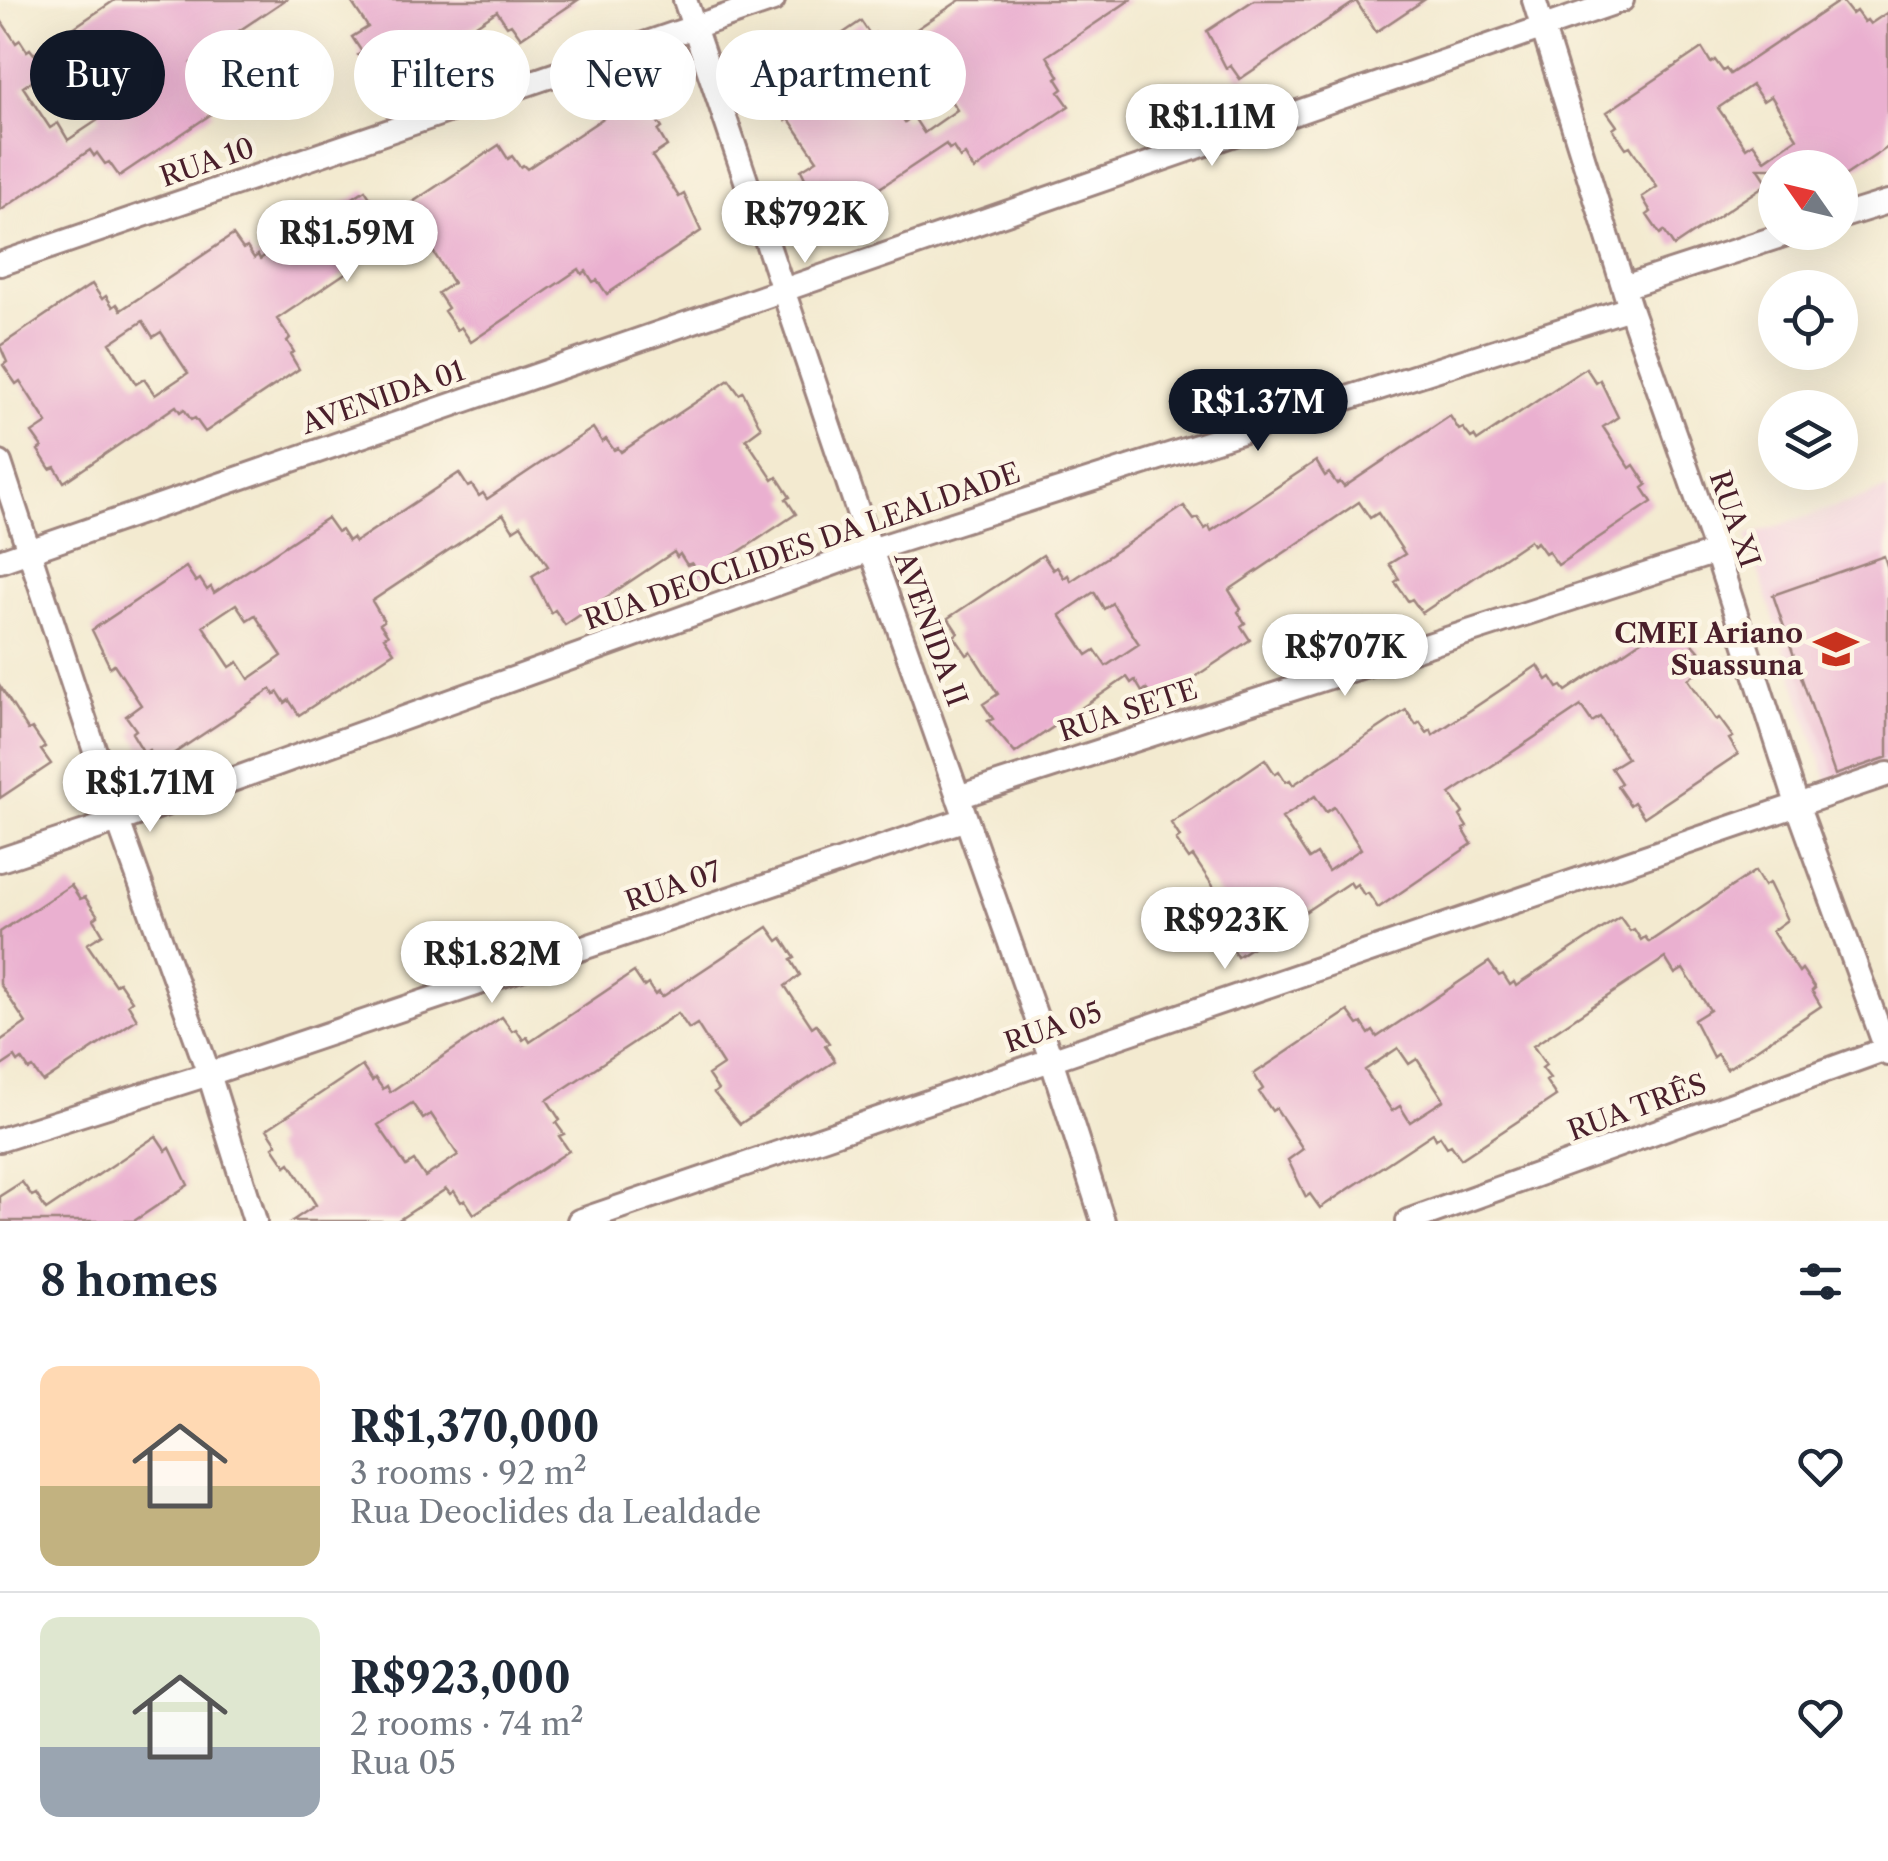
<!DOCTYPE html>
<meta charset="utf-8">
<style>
:root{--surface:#fff;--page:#f2f2f3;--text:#1f2937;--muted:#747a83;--line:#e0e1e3;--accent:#111827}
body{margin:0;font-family:"Libre Caslon Text",serif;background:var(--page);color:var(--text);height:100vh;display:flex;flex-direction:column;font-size:38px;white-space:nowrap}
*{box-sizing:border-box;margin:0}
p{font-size:32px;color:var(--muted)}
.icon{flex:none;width:55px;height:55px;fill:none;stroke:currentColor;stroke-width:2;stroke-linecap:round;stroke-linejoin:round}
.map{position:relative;height:1221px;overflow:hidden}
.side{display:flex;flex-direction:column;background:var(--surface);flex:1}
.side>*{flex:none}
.hud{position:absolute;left:30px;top:30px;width:1000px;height:90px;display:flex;gap:20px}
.needle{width:65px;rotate:304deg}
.tools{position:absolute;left:1758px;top:150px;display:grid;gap:20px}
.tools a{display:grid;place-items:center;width:100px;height:100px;border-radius:50%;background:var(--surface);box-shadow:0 10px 40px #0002;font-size:50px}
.price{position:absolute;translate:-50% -85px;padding:0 22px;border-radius:35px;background:#fff;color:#222;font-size:32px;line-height:65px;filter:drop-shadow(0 2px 5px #0008)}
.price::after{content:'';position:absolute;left:50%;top:60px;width:30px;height:22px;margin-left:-15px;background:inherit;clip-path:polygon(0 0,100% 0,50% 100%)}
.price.current{background:var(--accent);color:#fff}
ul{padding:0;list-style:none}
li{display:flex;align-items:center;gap:30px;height:250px;padding:0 40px}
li+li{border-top:2px solid var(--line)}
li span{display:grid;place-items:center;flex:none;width:280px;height:200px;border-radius:20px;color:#555}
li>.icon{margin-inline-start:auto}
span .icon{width:120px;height:120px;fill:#fffc;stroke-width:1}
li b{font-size:42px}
h2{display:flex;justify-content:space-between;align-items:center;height:120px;padding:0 40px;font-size:42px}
.pill{padding:0 35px;border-radius:45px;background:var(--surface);box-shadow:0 10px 40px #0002;font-size:35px;line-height:90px}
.pill.current{background:var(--accent);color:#fff}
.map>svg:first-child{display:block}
.built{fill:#f3cfdf}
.building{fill:#eab0d0;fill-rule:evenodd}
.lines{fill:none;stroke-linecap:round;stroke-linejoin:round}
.street-casing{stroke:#9e847e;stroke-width:28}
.street{stroke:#fff;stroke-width:22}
.labels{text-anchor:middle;stroke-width:9;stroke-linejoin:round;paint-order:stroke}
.street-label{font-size:28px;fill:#4a1f2b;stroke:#fcf5e5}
.poi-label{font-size:28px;font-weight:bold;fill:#4a1f2b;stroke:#fcf5e5;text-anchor:end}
</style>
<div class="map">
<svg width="1888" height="1221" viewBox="0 0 1888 1221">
<rect width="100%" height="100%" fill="#fcf5e5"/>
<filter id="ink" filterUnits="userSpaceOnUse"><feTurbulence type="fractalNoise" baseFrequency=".01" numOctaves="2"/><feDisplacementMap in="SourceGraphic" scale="20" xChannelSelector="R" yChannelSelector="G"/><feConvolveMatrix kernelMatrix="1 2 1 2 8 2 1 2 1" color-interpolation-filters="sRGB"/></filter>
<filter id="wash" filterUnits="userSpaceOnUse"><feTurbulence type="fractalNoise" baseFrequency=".0048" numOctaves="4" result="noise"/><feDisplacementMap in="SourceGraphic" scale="40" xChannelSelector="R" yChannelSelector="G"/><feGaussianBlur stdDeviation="2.25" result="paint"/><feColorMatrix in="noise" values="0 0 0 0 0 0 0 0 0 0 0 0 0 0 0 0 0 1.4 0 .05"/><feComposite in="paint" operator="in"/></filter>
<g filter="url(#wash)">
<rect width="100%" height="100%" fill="#f3ead0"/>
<!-- built -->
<path class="built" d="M 1888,489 L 1888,763 L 1828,783 L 1747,536 Z"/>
<g id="blocks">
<!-- building -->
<path class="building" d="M 115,0 L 285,0 L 191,63 L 204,82 L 200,85 L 208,96 L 203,98 L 213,113 L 119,176 L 109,162 L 105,164 L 97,153 L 94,156 L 90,150 L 0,211 L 0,19 L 16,43 L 20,40 L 27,51 L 30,49 L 34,54 ZM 56,65 L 67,81 L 75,76 L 101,118 L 68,140 L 58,123 L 50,128 L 23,87 Z
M 350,0 L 578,0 L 521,38 L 511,24 L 507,26 L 497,11 L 385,86 L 375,72 L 371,74 L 358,55 L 362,52 L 352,37 L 368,27 Z
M 960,0 L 1130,0 L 1047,56 L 1059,76 L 1056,78 L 1063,89 L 1059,92 L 1069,106 L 974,170 L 965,155 L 960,158 L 953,147 L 949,149 L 946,144 L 833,219 L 824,204 L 819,207 L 801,170 L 817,160 L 789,119 L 786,121 L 773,102 L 776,99 L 767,85 L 861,21 L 871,36 L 875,33 L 882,44 L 886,42 L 890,47 ZM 912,58 L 922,75 L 930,69 L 957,110 L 924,133 L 913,116 L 905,122 L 878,81 Z
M 1254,0 L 1424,0 L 1376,32 L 1356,1 L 1240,79 L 1230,65 L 1226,68 L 1207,31 Z
M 1841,0 L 1852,14 L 1856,11 L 1864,22 L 1867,20 L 1870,24 L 1888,12 L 1888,147 L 1840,179 L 1840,168 L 1758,168 L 1768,183 L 1674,246 L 1664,231 L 1660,234 L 1647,215 L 1651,212 L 1642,197 L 1657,187 L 1630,146 L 1626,148 L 1613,129 L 1617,126 L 1607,112 L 1702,48 L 1711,63 L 1715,60 L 1723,71 L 1726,69 L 1730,74 ZM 1752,85 L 1763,101 L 1771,96 L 1797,138 L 1765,160 L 1753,143 L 1746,148 L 1718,108 Z
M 635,97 L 645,111 L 649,109 L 662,128 L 658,131 L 667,146 L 652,156 L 679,197 L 684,194 L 701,231 L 607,294 L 597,280 L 593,282 L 586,271 L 582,274 L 579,269 L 471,342 L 461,327 L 457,330 L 444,311 L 448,308 L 438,293 L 453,283 L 427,242 L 419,247 L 408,231 L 277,319 L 290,338 L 287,341 L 294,352 L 290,354 L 299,369 L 205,432 L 195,418 L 191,420 L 184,409 L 180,412 L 176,406 L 64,482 L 55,467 L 50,469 L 38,450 L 42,447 L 32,433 L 47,423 L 20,381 L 16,384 L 3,365 L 7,362 L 0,346 L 92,284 L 102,299 L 106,296 L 113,307 L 117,304 L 121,310 L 233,235 L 243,249 L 247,247 L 254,258 L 258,255 L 260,259 L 365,190 L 374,204 L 378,202 L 386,213 L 389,210 L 393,215 L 499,145 L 508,159 L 512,156 L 520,167 L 523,165 L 527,169 ZM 143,321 L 153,337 L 161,332 L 188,373 L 155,395 L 144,379 L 136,384 L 110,343 Z
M 1586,368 L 1596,383 L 1600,380 L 1618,417 L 1603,427 L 1630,468 L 1634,465 L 1647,485 L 1643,488 L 1652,502 L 1558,565 L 1548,551 L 1545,553 L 1537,542 L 1533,545 L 1530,540 L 1422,613 L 1412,599 L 1408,601 L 1395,582 L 1399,579 L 1389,564 L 1405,554 L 1378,513 L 1370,518 L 1359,502 L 1229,590 L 1241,609 L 1238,612 L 1245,623 L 1241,626 L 1250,640 L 1156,703 L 1146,689 L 1142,692 L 1135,680 L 1131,683 L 1127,677 L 1015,753 L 988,721 L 993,719 L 983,704 L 998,694 L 971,652 L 967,655 L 954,636 L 958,633 L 948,618 L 1043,555 L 1053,570 L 1057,567 L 1064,578 L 1068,575 L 1071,581 L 1184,506 L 1194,520 L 1198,518 L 1205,529 L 1209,526 L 1211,531 L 1316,461 L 1325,476 L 1329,473 L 1337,484 L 1340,482 L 1344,487 L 1450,416 L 1459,430 L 1463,428 L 1471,438 L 1474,436 L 1477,441 ZM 1094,592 L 1104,609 L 1112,603 L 1139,644 L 1106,666 L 1095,650 L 1087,655 L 1060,615 Z
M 729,380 L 739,394 L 743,392 L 761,428 L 746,439 L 773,480 L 777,477 L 790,497 L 786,499 L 796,514 L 701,577 L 692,563 L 687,565 L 680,554 L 677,557 L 674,552 L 565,625 L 555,610 L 551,613 L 532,576 L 548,566 L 521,525 L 513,530 L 503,514 L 372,601 L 384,621 L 380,624 L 388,635 L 384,637 L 394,652 L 299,715 L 289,700 L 285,703 L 278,692 L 274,695 L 271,689 L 158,764 L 149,750 L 144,753 L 132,733 L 136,730 L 126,716 L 141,705 L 114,664 L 110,667 L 92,630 L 186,567 L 196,582 L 200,579 L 207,590 L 211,587 L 214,593 L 327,518 L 337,532 L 341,530 L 348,541 L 352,538 L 355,542 L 459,473 L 468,487 L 472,485 L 479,496 L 483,493 L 487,499 L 593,428 L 602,442 L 606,439 L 614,450 L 618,448 L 621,452 ZM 236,604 L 247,620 L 255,615 L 282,656 L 249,679 L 238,662 L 230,667 L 203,626 Z
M 1884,556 L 1888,569 L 1888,757 L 1835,775 L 1773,595 Z
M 1672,620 L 1699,651 L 1694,654 L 1704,668 L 1688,679 L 1716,720 L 1719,718 L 1733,737 L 1729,739 L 1738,754 L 1644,817 L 1634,802 L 1630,805 L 1617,786 L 1621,783 L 1611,768 L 1627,758 L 1600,717 L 1592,722 L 1581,706 L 1450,794 L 1463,813 L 1460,816 L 1467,827 L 1463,829 L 1472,844 L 1378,908 L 1368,893 L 1364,895 L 1357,884 L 1353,887 L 1350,882 L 1237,957 L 1228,942 L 1223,945 L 1210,926 L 1214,923 L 1205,908 L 1221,898 L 1193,856 L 1189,859 L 1176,840 L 1180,837 L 1171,823 L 1265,759 L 1275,774 L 1279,771 L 1286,782 L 1290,780 L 1293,785 L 1406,710 L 1416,725 L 1420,722 L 1427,733 L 1431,730 L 1433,735 L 1538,665 L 1547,680 L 1551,677 L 1558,688 L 1562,686 L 1566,691 ZM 1315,796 L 1326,812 L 1334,807 L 1361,849 L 1328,871 L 1317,854 L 1309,859 L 1282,818 Z
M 0,686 L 28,730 L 32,728 L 45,747 L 41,750 L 51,764 L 0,798 Z
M 1755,871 L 1764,886 L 1769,883 L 1787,920 L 1772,931 L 1799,972 L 1802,969 L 1815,988 L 1812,991 L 1821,1006 L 1727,1069 L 1717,1054 L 1713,1057 L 1694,1020 L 1710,1010 L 1683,969 L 1675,974 L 1665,958 L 1533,1046 L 1546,1065 L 1542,1068 L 1550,1078 L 1546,1081 L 1556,1096 L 1461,1159 L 1451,1145 L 1447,1147 L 1440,1136 L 1436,1139 L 1433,1133 L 1320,1208 L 1310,1194 L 1306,1197 L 1288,1160 L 1303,1149 L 1276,1108 L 1272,1111 L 1259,1092 L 1263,1089 L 1254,1074 L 1348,1011 L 1358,1025 L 1362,1023 L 1369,1034 L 1373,1031 L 1377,1037 L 1489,962 L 1499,976 L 1503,974 L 1510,985 L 1514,982 L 1516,986 L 1620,917 L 1630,931 L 1634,929 L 1641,940 L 1645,937 L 1649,942 ZM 1398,1048 L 1409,1064 L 1417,1059 L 1444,1100 L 1410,1122 L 1400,1106 L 1392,1111 L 1365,1070 Z
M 71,885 L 80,899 L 85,897 L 98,916 L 94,919 L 103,934 L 87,944 L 115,985 L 119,982 L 132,1001 L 128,1004 L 137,1019 L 43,1082 L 33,1068 L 29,1070 L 22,1059 L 18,1062 L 15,1057 L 0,1067 L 0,1041 L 26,1023 L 0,984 L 0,932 Z
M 768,927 L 778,941 L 782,938 L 795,958 L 791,960 L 800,975 L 785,986 L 812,1027 L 816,1024 L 829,1043 L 825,1046 L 835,1061 L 740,1124 L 714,1093 L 718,1090 L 708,1075 L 723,1065 L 697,1024 L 689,1029 L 678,1013 L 547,1100 L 560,1120 L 556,1123 L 564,1134 L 559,1136 L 569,1151 L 474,1214 L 465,1200 L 461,1202 L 454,1191 L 450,1194 L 446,1189 L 397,1221 L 292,1221 L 316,1205 L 290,1163 L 286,1166 L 273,1147 L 277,1144 L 267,1129 L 362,1066 L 372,1081 L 375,1078 L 383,1089 L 387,1086 L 390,1092 L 502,1017 L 512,1031 L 516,1029 L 523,1040 L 527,1037 L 530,1042 L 634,972 L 644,987 L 648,984 L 655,995 L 659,992 L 662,997 ZM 412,1103 L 423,1119 L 431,1114 L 458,1155 L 425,1177 L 414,1161 L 406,1166 L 378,1125 Z
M 156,1136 L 166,1151 L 170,1148 L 188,1185 L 134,1221 L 0,1221 L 0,1196 L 22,1182 L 32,1196 L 36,1194 L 46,1210 Z"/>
</g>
</g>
<g filter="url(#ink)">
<use href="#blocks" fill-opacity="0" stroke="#9e847e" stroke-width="2.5"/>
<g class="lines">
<!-- street casing -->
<g class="street-casing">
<path id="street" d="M 685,0 L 871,550 L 1051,1059 L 1103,1221
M 1534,0 L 1630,308 L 1716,552 L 1797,804 L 1888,1054
M 1840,217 L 1888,202
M 0,264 L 773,0
M 1624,287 L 1793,232
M 0,463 L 118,821 L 209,1074 L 255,1221
M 0,561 L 1622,0
M 958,797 L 1716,552
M 0,860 L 118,821 L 871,550 L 1630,308
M 0,1140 L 209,1074 L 966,819
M 579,1221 L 1888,774
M 1408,1221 L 1886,1049"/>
</g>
<!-- street -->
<use href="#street" class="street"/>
</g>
</g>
<!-- icons -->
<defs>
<g id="school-bare" transform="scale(3.45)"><path d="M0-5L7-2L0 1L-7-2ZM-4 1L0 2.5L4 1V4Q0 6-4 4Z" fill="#c8321e" stroke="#fcf5e5" stroke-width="2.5" paint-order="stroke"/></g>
</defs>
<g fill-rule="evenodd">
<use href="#school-bare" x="1836" y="649"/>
</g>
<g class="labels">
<!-- street labels -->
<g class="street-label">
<text transform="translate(207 162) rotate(-19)" y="10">RUA 10</text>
<text transform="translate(383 397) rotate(-19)" y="10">AVENIDA 01</text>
<text transform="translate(1735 519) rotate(71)" y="10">RUA XI</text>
<text transform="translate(802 546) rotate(-19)" y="10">RUA DEOCLIDES DA LEALDADE</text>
<text transform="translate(931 629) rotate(70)" y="10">AVENIDA II</text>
<text transform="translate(1128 710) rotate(-18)" y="10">RUA SETE</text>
<text transform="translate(673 886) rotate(-19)" y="10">RUA 07</text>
<text transform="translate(1053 1027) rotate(-19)" y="10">RUA 05</text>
<text transform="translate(1637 1107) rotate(-20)" y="10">RUA TRÊS</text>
</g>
<!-- poi labels -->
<g class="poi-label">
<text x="1803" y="643">CMEI Ariano<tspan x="1803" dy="32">Suassuna</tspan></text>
</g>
</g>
</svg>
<div class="tools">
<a><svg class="needle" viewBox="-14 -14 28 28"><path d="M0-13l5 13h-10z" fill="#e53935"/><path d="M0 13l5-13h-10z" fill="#747a83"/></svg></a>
<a><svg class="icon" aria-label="locate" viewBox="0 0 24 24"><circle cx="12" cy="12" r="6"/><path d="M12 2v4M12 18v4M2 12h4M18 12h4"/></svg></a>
<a><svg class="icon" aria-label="layers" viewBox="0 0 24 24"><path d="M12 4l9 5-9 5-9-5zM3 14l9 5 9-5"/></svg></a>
</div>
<b class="price" style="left:1212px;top:169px">R$1.11M</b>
<b class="price" style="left:805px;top:266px">R$792K</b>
<b class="price" style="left:347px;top:285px">R$1.59M</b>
<b class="price current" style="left:1258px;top:454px">R$1.37M</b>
<b class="price" style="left:1345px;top:699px">R$707K</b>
<b class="price" style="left:150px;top:835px">R$1.71M</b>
<b class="price" style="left:1225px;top:972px">R$923K</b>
<b class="price" style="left:492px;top:1006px">R$1.82M</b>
<div class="hud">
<a class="pill current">Buy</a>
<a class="pill">Rent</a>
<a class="pill">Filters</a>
<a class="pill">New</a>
<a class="pill">Apartment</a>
</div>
</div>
<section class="side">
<h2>8 homes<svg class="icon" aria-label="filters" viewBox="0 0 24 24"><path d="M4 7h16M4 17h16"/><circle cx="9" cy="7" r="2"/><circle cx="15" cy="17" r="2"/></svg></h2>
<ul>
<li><span style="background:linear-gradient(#ffd9b3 60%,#c2b280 0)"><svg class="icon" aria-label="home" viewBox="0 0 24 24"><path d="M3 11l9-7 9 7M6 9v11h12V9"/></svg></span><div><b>R$1,370,000</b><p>3 rooms · 92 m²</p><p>Rua Deoclides da Lealdade</p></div><svg class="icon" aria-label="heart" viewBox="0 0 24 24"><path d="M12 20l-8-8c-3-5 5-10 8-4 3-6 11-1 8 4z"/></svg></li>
<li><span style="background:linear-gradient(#dfe7d0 65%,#9aa5b1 0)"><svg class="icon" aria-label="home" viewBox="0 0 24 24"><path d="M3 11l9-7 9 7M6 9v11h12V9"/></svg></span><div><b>R$923,000</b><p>2 rooms · 74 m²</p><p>Rua 05</p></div><svg class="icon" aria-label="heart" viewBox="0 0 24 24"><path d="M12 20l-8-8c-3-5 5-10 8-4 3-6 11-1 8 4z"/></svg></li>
</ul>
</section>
